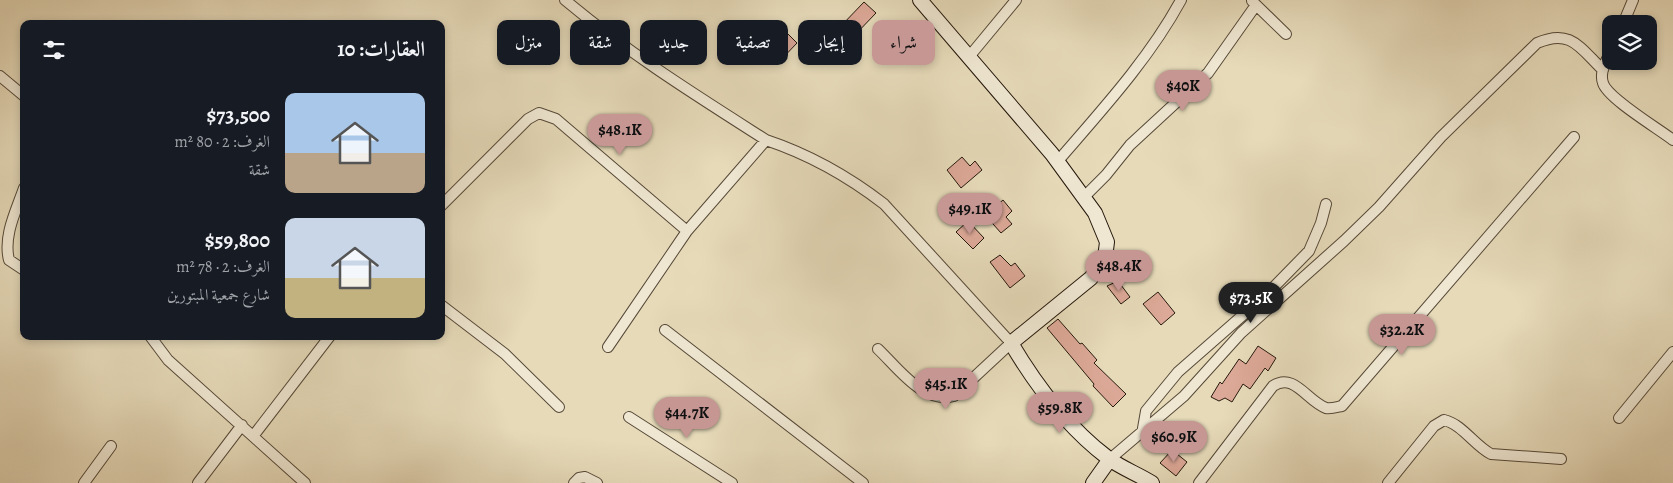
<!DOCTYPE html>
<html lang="ar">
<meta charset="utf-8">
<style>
:root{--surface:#171b24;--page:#20242c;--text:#f1f3f6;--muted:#9ea1a6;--accent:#c59692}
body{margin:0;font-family:Alegreya,Amiri,serif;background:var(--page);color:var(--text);direction:rtl;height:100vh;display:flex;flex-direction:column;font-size:19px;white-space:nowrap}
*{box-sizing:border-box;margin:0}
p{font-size:16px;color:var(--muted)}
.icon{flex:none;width:28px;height:28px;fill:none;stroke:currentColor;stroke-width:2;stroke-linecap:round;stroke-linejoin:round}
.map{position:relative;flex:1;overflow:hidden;direction:ltr}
.side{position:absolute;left:20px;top:20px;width:425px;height:320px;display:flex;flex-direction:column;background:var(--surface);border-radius:10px;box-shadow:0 2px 8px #0003;direction:rtl}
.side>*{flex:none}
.guide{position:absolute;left:460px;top:20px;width:475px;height:45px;direction:rtl;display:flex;gap:10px}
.buttons{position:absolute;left:1602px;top:15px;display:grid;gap:10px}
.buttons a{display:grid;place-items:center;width:55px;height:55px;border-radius:10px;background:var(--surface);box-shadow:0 2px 8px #0003;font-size:25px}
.price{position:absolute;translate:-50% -42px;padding:0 11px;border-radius:18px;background:var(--accent);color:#111;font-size:16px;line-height:32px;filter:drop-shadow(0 1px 2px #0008)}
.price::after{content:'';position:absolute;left:50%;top:30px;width:15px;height:11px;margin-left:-8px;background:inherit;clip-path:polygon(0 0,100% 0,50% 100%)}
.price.active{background:#222;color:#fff}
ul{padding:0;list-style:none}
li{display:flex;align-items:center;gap:15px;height:125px;padding:0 20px}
li span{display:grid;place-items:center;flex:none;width:140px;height:100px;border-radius:10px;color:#555}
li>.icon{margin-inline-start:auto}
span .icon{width:60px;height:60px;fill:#fffc;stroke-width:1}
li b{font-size:21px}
h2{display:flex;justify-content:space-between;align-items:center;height:60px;padding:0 20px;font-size:21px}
.pill{padding:0 18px;border-radius:10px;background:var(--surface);box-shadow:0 2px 8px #0003;font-size:18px;line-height:45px}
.pill.active{background:var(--accent);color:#111}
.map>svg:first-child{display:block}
.building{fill:#dca897;stroke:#26190d}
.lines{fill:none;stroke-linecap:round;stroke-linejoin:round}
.street-casing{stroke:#564938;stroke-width:12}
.secondary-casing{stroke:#26190d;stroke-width:16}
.street{stroke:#efe7d2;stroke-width:10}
.secondary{stroke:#efe7d2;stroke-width:14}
</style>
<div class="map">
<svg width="1673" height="483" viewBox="0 0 1673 483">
<rect width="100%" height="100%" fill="#e6dab9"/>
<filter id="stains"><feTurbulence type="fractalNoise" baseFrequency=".004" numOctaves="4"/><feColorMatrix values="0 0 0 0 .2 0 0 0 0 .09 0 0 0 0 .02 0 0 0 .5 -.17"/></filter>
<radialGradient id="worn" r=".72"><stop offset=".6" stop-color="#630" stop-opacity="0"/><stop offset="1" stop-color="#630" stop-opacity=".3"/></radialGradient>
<!-- building -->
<path class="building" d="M 864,2 L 876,13 L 852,38 L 840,27 Z
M 784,30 L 797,43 L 777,64 L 763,50 Z
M 962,157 L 970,166 L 975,161 L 982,170 L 961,188 L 947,170 Z
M 1003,200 L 1012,211 L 1006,217 L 1012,224 L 1001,233 L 985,215 Z
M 968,221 L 984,238 L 973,249 L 956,232 Z
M 1000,255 L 1011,266 L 1015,263 L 1025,276 L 1010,288 L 990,262 Z
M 1118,281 L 1130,297 L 1121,304 L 1107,286 Z
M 1158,292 L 1175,313 L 1161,325 L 1143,304 Z
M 1058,319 L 1080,344 L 1082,343 L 1097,360 L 1094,363 L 1126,394 L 1113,407 L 1093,386 L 1094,384 L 1047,328 Z
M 1258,346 L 1276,358 L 1268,371 L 1265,368 L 1250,389 L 1243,384 L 1232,402 L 1225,398 L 1219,401 L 1211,397 L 1220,382 L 1222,384 L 1239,359 L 1246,364 Z
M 1172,450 L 1187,462 L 1176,476 L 1160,463 Z"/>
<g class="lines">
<!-- street casing -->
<g class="street-casing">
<path id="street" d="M 565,0 C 628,53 697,96 766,140
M 1252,1 L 1286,34
M 1623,24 L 1633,0
M 1611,50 C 1607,60 1599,72 1603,83 C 1607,98 1659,129 1673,140
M 968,58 L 1016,0
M 0,76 L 24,96
M 1057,162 C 1101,111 1149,59 1181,0
M 24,188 C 16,211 3,236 9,260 L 24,270
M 1084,197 L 1106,175 L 1130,145 L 1208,73 L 1256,5
M 441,206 L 528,119 L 539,113 L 556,119 L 687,231
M 441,305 L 505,354 L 559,407
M 665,330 L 863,483
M 150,336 L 168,360 L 305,483
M 608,347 L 687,231 L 766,140 C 808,154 849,177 884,204 L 1011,343 L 954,396 C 923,404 898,368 878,349
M 629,417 L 732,483
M 1619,418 L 1673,352
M 1142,434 L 1146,411 L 1178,372 L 1267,294 L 1309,251 L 1321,223 L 1326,204
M 254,435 L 330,336
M 1110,459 L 1184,396 L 1241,333 L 1344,241 L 1379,207 L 1441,137 L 1537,43 C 1571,28 1580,48 1603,70
M 84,483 L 111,446
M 198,483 L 242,425
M 574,483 L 579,478 L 585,477 L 597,483
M 1199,483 L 1273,386 C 1294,372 1307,401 1326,408 C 1331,409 1337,407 1342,406 L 1574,137
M 1388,483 L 1434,426 L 1444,420 C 1462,424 1475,446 1491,454 L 1561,459"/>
</g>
<!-- secondary casing -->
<g class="secondary-casing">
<path id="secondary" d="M 920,0 L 1052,154 L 1095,213 L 1107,242 L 1105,258 L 1091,278 L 1011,343 C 1037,387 1067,427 1108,458 C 1121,468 1138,474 1152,483
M 1093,483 L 1110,459"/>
</g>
<!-- street -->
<use href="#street" class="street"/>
<!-- secondary -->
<use href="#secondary" class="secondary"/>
</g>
<rect width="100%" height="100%" filter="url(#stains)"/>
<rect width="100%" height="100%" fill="url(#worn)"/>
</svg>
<div class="buttons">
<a><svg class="icon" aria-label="layers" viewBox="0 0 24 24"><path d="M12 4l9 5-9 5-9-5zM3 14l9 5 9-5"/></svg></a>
</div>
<b class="price" style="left:1183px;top:112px">$40K</b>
<b class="price" style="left:620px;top:156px">$48.1K</b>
<b class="price" style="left:970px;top:235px">$49.1K</b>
<b class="price" style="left:1119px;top:292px">$48.4K</b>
<b class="price active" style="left:1251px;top:324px">$73.5K</b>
<b class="price" style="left:1402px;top:356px">$32.2K</b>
<b class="price" style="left:946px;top:410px">$45.1K</b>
<b class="price" style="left:1060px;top:434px">$59.8K</b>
<b class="price" style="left:687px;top:439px">$44.7K</b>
<b class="price" style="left:1174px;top:463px">$60.9K</b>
<div class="guide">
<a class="pill active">شراء</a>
<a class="pill">إيجار</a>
<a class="pill">تصفية</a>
<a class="pill">جديد</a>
<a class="pill">شقة</a>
<a class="pill">منزل</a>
</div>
<section class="side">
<h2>العقارات: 10<svg class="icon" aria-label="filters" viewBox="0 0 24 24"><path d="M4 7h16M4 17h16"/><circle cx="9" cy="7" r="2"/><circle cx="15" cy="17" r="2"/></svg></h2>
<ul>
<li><span style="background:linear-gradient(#a9c7e8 60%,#b9a48a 0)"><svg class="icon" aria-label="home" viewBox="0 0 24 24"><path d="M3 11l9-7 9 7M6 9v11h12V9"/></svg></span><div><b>$73,500</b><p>الغرف: 2 · 80 m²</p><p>شقة</p></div></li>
<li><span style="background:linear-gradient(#c9d6e8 60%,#c2b280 0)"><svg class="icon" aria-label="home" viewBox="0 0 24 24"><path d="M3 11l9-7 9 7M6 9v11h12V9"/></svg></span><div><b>$59,800</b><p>الغرف: 2 · 78 m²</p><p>شارع جمعية المبتورين</p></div></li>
</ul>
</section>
</div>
